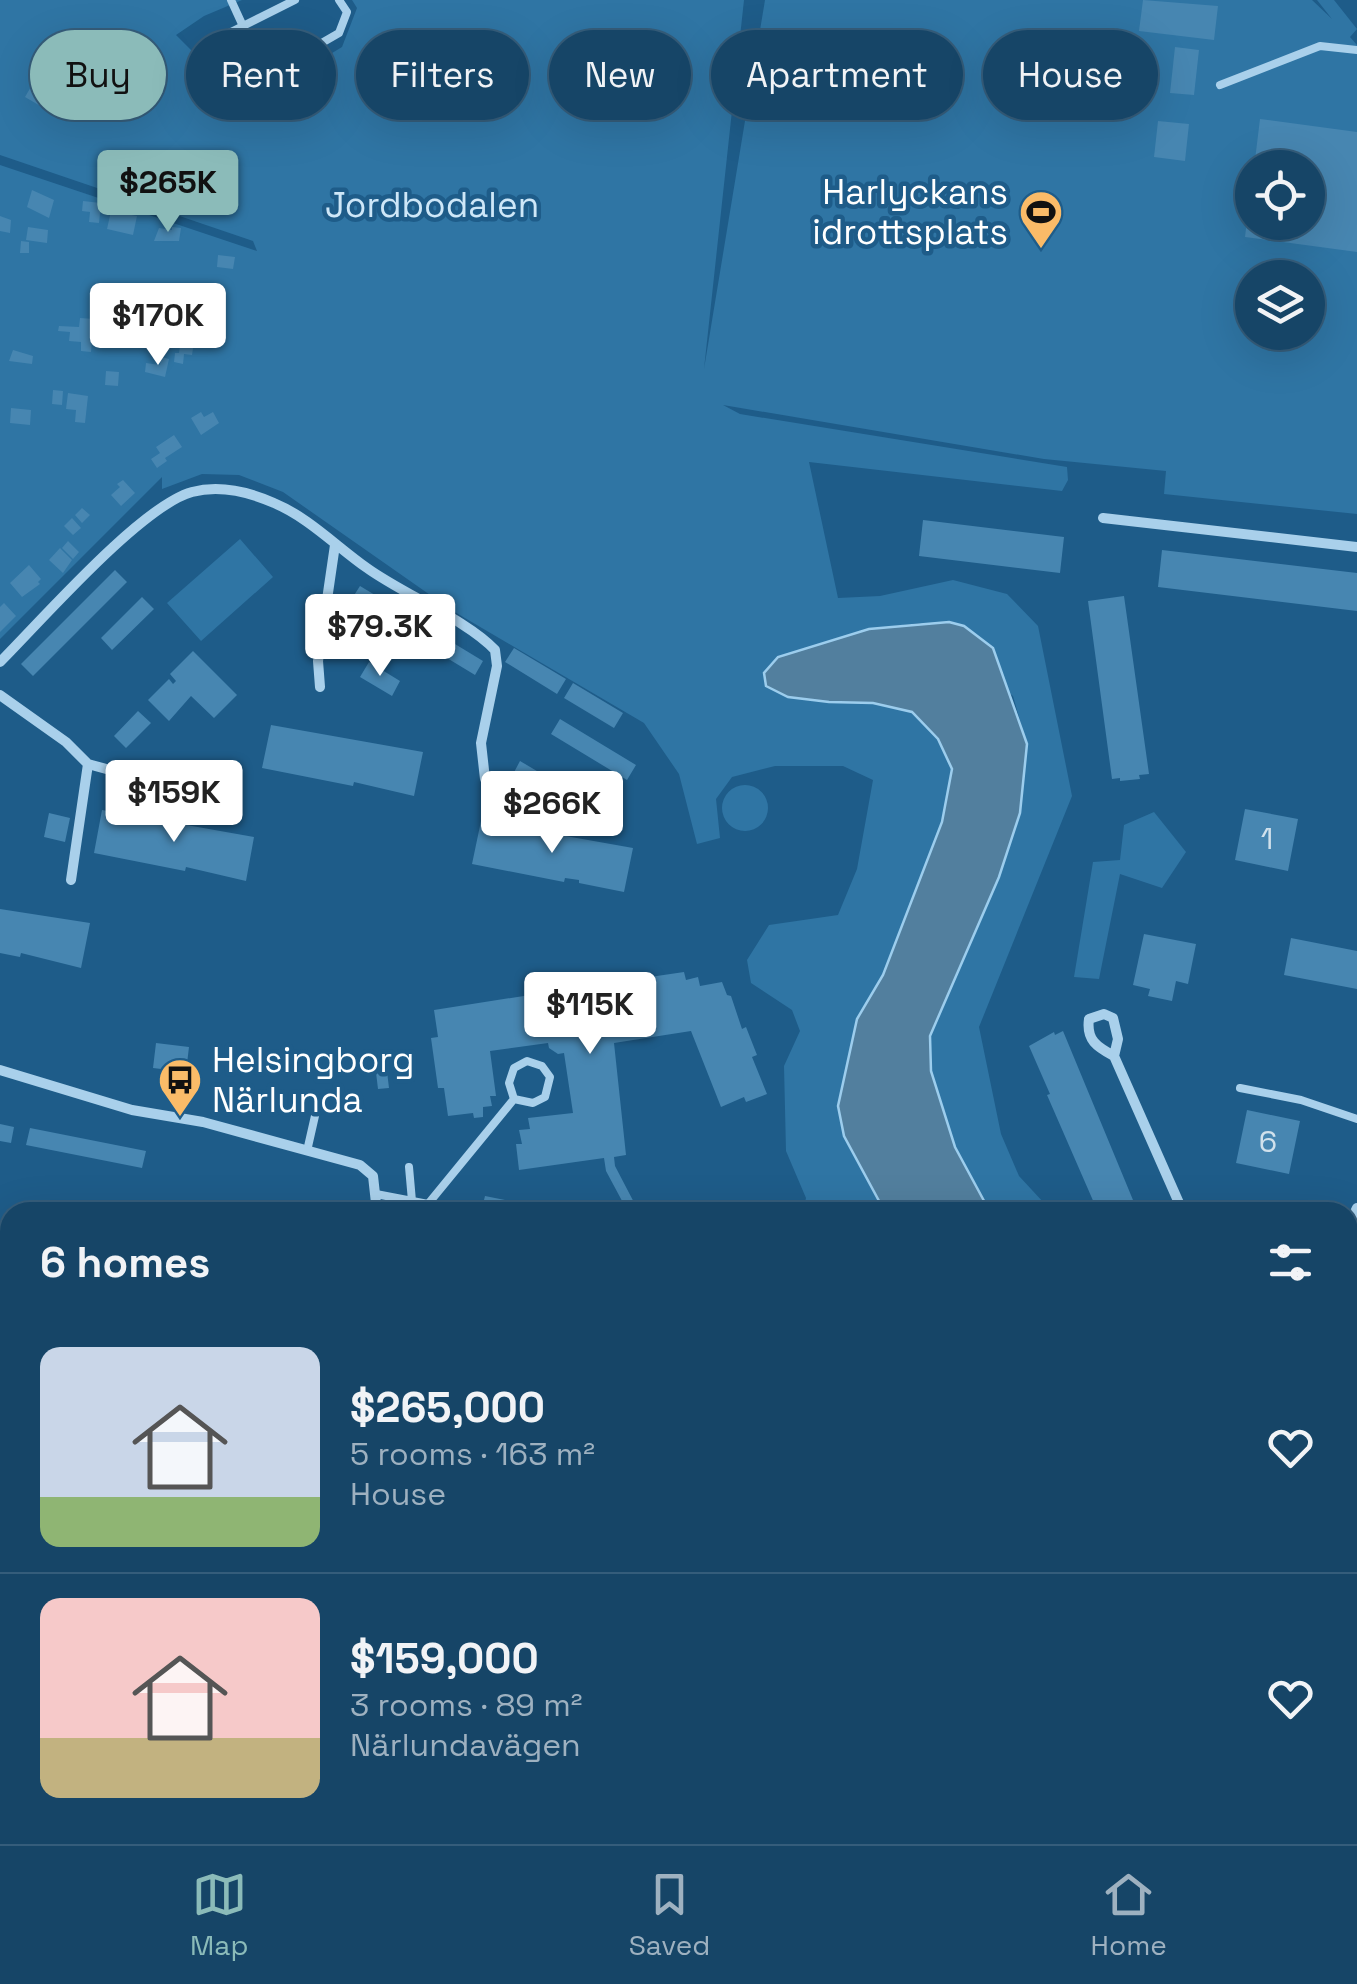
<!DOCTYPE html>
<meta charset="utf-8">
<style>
:root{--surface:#164567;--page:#234f70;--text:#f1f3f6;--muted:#9eb1c0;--line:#355d7b;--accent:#8bbbb9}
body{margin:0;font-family:"Space Grotesk",sans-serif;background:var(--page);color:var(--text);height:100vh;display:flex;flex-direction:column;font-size:38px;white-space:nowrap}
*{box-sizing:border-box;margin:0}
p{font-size:32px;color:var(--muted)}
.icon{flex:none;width:55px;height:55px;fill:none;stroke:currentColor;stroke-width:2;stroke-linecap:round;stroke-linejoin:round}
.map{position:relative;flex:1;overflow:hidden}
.side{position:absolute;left:0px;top:1202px;width:1358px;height:642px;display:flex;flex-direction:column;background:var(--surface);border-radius:30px 30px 0 0;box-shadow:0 10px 40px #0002,0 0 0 2px var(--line)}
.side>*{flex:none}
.top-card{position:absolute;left:30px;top:30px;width:1298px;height:90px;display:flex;gap:20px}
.fabs{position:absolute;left:1235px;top:150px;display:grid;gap:20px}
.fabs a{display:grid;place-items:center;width:90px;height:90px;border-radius:50%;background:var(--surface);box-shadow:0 10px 40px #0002,0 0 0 2px var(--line);font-size:50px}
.price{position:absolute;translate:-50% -85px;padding:0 22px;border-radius:10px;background:#fff;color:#222;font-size:32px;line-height:65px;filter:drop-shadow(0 2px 5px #0008)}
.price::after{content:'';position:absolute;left:50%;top:60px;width:30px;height:22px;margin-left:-15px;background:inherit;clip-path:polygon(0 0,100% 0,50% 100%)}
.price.active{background:var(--accent);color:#111}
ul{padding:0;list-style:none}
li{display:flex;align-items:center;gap:30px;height:250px;padding:0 40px}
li+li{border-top:2px solid var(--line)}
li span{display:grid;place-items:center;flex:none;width:280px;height:200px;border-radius:20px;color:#555}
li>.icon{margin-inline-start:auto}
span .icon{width:120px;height:120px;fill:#fffc;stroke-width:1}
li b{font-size:42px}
h2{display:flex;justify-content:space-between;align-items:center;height:120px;padding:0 40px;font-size:42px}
.chip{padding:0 35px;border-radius:45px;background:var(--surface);box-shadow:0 10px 40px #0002,0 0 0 2px var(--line);font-size:35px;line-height:90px}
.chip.active{background:var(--accent);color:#111}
.dock{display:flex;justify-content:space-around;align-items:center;height:140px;border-top:2px solid var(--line);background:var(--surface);font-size:28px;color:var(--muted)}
.dock a{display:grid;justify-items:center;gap:5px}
.dock .active{color:var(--accent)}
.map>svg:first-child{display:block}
.green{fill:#2f75a4;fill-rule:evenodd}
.water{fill:#527f9e;stroke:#9ccded;stroke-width:2.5}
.building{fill:#4786b1}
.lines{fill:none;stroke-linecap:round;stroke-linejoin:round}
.service{stroke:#a9d0eb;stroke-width:8}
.minor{stroke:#a9d0eb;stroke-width:10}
.trunk{stroke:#f6fbfe;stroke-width:28}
.motorway{stroke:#fff;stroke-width:30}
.labels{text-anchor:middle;stroke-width:9;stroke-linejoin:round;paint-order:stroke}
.number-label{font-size:30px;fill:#d1e1ec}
.poi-label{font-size:35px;fill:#fff;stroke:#1e5c89;text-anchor:end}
.park-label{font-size:35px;fill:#cee7f8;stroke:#1e5c89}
</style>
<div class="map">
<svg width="1357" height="1844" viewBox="0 0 1357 1844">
<rect width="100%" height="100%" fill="#1e5c89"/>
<!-- green -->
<path class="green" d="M 0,0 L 242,0 L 204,16 L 176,35 L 246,105 L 342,47 L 357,8 L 352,0 L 744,0 L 704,369 L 765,0 L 1312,0 L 1332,19 L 1317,0 L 1334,0 L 1357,29 L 1350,37 L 1357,45 L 1357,514 L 1164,494 L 1166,471 L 1044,459 L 723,405 L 740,414 L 1067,467 L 1068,480 L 1062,491 L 809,462 L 838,598 L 880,596 L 953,580 L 1007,594 L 1038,626 L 1072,796 L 979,1027 L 1001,1134 L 1019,1176 L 1044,1203 L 1047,1212 L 990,1212 L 955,1147 L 931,1071 L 930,1036 L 999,877 L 1020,813 L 1027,745 L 1013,696 L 920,623 L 869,629 L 847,636 L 829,702 L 873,703 L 912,712 L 938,739 L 952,769 L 942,822 L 883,976 L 857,1019 L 838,1106 L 885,1212 L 803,1212 L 806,1198 L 786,1151 L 784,1066 L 800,1031 L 792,1010 L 751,983 L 747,960 L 769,925 L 838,915 L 857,869 L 873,780 L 843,766 L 775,766 L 732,777 L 716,799 L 720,838 L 697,844 L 679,774 L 644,723 L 453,611 L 283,492 L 239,475 L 202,474 L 162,489 L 162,477 L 0,639 L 0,165 L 257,251 L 253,241 L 0,155 ZM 1252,168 L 1308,168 L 1308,222 L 1252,222 ZM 1252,278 L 1308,278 L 1308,332 L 1252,332 Z
M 240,539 L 273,577 L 201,641 L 167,603 Z
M722 808a23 23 0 1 1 46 0a23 23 0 1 1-46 0Z
M 1154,812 L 1186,852 L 1162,888 L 1120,874 L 1099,979 L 1074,977 L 1093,862 L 1120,860 L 1124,825 Z
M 0,1324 L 10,1326 L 10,1581 L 0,1580 Z
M 1352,1437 L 1357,1437 L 1357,1505 L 1348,1518 L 1348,1441 Z
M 1357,1560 L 1357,1648 L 1353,1649 L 1348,1645 L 1348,1572 Z"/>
<!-- water -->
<path class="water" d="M 949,622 L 964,626 L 993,648 L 1027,744 L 1020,813 L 999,877 L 930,1036 L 931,1071 L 955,1147 L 990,1212 L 885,1212 L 844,1136 L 838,1106 L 857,1019 L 883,975 L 942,822 L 952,769 L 938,739 L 912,712 L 873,703 L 829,702 L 788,697 L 766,686 L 764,673 L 778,657 L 869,629 Z"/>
<!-- building -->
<path class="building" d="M 1143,0 L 1218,6 L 1214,40 L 1139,31 Z
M 1175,47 L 1199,50 L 1194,95 L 1170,93 Z
M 55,64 L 80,80 L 73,92 L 81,97 L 66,121 L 25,97 L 39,73 L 47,77 Z
M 1260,119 L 1357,132 L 1357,252 L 1245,237 L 1250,195 L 1252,222 L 1308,222 L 1308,168 L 1254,168 Z
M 1158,121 L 1189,124 L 1185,161 L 1154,157 Z
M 32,190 L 54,200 L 49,218 L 27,207 Z
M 83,201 L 101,203 L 99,223 L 89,222 L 90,212 L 82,211 Z
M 111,211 L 137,216 L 133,235 L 107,229 Z
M 0,216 L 11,220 L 10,233 L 0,231 Z
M 28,227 L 48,230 L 47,243 L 26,240 Z
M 172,227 L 181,228 L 179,241 L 154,241 L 159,228 L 172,230 Z
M 21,241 L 29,242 L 29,253 L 20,253 Z
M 218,255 L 235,257 L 233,269 L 217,267 Z
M 197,309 L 210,310 L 208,327 L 196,325 Z
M 80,318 L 94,319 L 91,352 L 81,351 L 81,342 L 69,341 L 70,332 L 58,331 L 59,326 L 79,327 Z
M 144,323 L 165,325 L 163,345 L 142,343 Z
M 110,326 L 123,327 L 122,338 L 109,337 Z
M 181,339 L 194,341 L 192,355 L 184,354 L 183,364 L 174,362 L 175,353 L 179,353 Z
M 13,350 L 33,356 L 32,364 L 9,361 Z
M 161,357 L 169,359 L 165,377 L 145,372 L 146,363 L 160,365 Z
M 106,371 L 119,372 L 118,386 L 105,385 Z
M 53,390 L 63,391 L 62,405 L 52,404 Z
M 68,393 L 88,396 L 85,423 L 75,422 L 76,410 L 66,409 Z
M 11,408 L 31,410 L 30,425 L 10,423 Z
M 201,412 L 204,417 L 213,412 L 219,423 L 201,435 L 191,418 Z
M 174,435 L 182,447 L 165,458 L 167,461 L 157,468 L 151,459 L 160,453 L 156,447 Z
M 123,480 L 135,493 L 121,506 L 111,495 L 120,487 L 117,484 Z
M 82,508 L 90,515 L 82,523 L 75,515 Z
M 72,518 L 81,528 L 73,535 L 64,526 Z
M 923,520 L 1064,537 L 1060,573 L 919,556 Z
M 68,541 L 79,552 L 73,559 L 62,548 Z
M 60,548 L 72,560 L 63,573 L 49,560 Z
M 1162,550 L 1357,573 L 1357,611 L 1158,587 Z
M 29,565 L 41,579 L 38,582 L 40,584 L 22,597 L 10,583 Z
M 115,570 L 127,582 L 33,676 L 21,664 Z
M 360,586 L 410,616 L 402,630 L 351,600 Z
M 1124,596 L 1149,774 L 1139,775 L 1140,779 L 1120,781 L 1120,778 L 1112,779 L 1088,601 Z
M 142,597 L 154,609 L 112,650 L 101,638 Z
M 4,603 L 16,616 L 0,632 L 0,607 Z
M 417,621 L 483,661 L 475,675 L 409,635 Z
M 514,648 L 566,679 L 557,694 L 505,662 Z
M 193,651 L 237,695 L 214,718 L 191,696 L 169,721 L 148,700 L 169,679 L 173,684 L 176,681 L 170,674 Z
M 369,662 L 400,681 L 392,696 L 360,677 Z
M 573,683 L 623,713 L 614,728 L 564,698 Z
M 138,711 L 151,723 L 126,748 L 114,736 Z
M 560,719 L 636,765 L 627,780 L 551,734 Z
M 271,725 L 423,752 L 414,796 L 354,782 L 353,786 L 262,768 Z
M 520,761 L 542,774 L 532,790 L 511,778 Z
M 1245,809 L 1298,819 L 1288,871 L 1235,860 Z
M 102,810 L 254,837 L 246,881 L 186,867 L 185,871 L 94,853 Z
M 49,813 L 70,818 L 65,842 L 44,837 Z
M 481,821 L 633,848 L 624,892 L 579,883 L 579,880 L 565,878 L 564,882 L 472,864 Z
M 0,909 L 90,923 L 81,968 L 21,953 L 20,957 L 0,953 Z
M 1144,934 L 1196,944 L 1188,984 L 1176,981 L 1172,1001 L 1148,996 L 1150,989 L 1133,985 Z
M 1291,938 L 1357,951 L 1357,989 L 1284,975 Z
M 684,972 L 686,980 L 698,977 L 700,986 L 722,982 L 727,995 L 731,996 L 742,1029 L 746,1027 L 757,1055 L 752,1057 L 767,1094 L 746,1102 L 744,1097 L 721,1107 L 691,1031 L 614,1043 L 626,1155 L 614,1157 L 615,1166 L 639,1212 L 628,1212 L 606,1171 L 604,1158 L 519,1170 L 516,1144 L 522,1144 L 519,1130 L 530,1129 L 528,1118 L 573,1113 L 564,1053 L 558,1054 L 549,1048 L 548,1043 L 490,1051 L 496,1096 L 490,1096 L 492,1106 L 483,1107 L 483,1117 L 474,1118 L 473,1113 L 448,1116 L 444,1088 L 438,1088 L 431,1038 L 438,1037 L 434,1010 L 549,992 L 549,987 L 609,978 L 610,987 L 617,986 L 616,982 Z
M 1063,1031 L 1133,1200 L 1131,1201 L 1135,1212 L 1098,1212 L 1047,1095 L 1050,1094 L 1029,1046 L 1054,1032 L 1055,1035 Z
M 156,1043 L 189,1047 L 186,1072 L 153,1068 Z
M 385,1055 L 389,1088 L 378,1089 L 374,1056 Z
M 1247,1110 L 1300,1121 L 1289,1174 L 1236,1163 Z
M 0,1124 L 14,1127 L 11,1143 L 0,1141 Z
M 30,1128 L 146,1151 L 142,1168 L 26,1145 Z
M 485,1196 L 550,1209 L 549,1212 L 481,1212 Z
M 0,1271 L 10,1273 L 10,1314 L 0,1312 Z
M 0,1754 L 10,1755 L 10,1835 L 28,1835 L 26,1844 L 0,1844 Z
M 80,1835 L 142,1835 L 140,1844 L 79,1844 Z
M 172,1835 L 257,1835 L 254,1844 L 171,1844 Z"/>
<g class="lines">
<!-- service -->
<path class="service" d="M 231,0 L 242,24
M 295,0 L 203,46 L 235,80 L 287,63 L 339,33 L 347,12 L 339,0
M 1220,85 L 1320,46 L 1357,50
M 1240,1088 L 1301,1100 L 1357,1119
M 307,1151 L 317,1107
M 409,1167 L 412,1201 L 410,1212
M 376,1194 L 428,1204 L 514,1099 L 533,1103 L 545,1097 L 550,1077 L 542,1066 L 527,1061 L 514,1068 L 509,1083 L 514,1099
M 1348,1377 L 1357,1369"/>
<!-- minor -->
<path class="minor" d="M 1103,518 L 1357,547
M 0,662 C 41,621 141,506 192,492 C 219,485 249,492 274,503 C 308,517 337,547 367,568 C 403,594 467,620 495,650 L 497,666 L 481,743 L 485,779
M 320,687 L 318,661 L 335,545
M 0,695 L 66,742 L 88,764 L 71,880
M 88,764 L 139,778
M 1114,1056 L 1118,1039 L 1113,1018 L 1104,1014 L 1089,1019 C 1086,1040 1097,1047 1114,1056 L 1183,1212
M 0,1070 L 132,1110 L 203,1122 L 360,1165 L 373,1176 L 377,1212
M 1348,1227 L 1357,1208
M 0,1726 L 10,1728
M 326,1835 L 337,1844
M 1344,1835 L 1357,1844
M 286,1844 L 289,1835
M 1274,1844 L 1314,1835"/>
<!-- trunk -->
<path class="trunk" d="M 1348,1420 L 1357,1409
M 1348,1544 L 1357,1532
M 0,1601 L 10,1603
M 0,1648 L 10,1650
M 734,1835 L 783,1844
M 956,1844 L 994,1835"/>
<!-- motorway -->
<path class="motorway" d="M 1348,1673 L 1357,1672
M 1348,1712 L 1357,1711"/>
</g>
<!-- icons -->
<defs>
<g id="stadium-pin" transform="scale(2.25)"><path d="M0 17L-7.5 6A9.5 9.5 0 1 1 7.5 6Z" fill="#fabb68" stroke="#1e5c89"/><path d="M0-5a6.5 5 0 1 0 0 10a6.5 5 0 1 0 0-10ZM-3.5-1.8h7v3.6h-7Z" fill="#111"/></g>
<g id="bus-pin" transform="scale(2.25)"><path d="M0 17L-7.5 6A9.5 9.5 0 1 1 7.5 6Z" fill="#fabb68" stroke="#1e5c89"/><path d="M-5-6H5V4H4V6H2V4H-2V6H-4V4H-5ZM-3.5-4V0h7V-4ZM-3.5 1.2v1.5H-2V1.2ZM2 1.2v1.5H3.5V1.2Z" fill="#111"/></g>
</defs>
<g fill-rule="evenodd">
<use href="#stadium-pin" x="1041" y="212"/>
<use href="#bus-pin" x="180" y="1080"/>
</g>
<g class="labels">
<!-- number labels -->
<g class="number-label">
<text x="1267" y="849">1</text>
<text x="1268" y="1152">6</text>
</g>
<!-- poi labels -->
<g class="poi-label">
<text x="1008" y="204">Harlyckans<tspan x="1008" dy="40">idrottsplats</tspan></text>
<text x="212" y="1072" text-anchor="start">Helsingborg<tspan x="212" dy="40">Närlunda</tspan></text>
</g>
<!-- park labels -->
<g class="park-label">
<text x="432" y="217">Jordbodalen</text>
</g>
</g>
</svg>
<div class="fabs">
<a><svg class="icon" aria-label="locate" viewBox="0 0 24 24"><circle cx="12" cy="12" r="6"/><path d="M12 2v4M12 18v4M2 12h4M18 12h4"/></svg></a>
<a><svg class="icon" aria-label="layers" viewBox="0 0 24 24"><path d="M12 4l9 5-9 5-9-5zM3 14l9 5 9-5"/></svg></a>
</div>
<b class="price active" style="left:168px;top:235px">$265K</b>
<b class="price" style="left:158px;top:368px">$170K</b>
<b class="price" style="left:380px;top:679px">$79.3K</b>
<b class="price" style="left:174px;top:845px">$159K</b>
<b class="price" style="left:552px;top:856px">$266K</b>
<b class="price" style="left:590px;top:1057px">$115K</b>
<div class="top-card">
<a class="chip active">Buy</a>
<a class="chip">Rent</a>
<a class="chip">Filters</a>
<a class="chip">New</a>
<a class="chip">Apartment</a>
<a class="chip">House</a>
</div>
<section class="side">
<h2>6 homes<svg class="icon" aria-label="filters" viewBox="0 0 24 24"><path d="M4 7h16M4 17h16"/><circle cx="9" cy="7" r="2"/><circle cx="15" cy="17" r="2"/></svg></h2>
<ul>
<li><span style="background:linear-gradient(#c9d6e8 75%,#8fb573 0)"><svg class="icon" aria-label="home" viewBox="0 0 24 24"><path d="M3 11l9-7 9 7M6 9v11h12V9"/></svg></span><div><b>$265,000</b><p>5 rooms · 163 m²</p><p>House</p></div><svg class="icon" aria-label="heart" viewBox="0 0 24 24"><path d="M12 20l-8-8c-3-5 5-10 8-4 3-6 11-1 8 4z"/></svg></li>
<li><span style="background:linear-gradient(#f6c9c9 70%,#c2b280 0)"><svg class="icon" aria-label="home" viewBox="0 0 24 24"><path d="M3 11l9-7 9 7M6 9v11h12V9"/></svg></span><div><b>$159,000</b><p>3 rooms · 89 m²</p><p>Närlundavägen</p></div><svg class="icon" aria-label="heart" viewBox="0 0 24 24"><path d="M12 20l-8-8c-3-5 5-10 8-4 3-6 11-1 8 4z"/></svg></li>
</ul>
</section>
</div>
<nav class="dock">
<a class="active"><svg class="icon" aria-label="map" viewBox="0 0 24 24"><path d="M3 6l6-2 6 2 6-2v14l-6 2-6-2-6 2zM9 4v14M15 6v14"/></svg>Map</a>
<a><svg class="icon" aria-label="saved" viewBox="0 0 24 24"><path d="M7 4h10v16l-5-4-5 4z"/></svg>Saved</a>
<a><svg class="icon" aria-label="home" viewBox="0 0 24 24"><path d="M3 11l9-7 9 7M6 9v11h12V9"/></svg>Home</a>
</nav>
